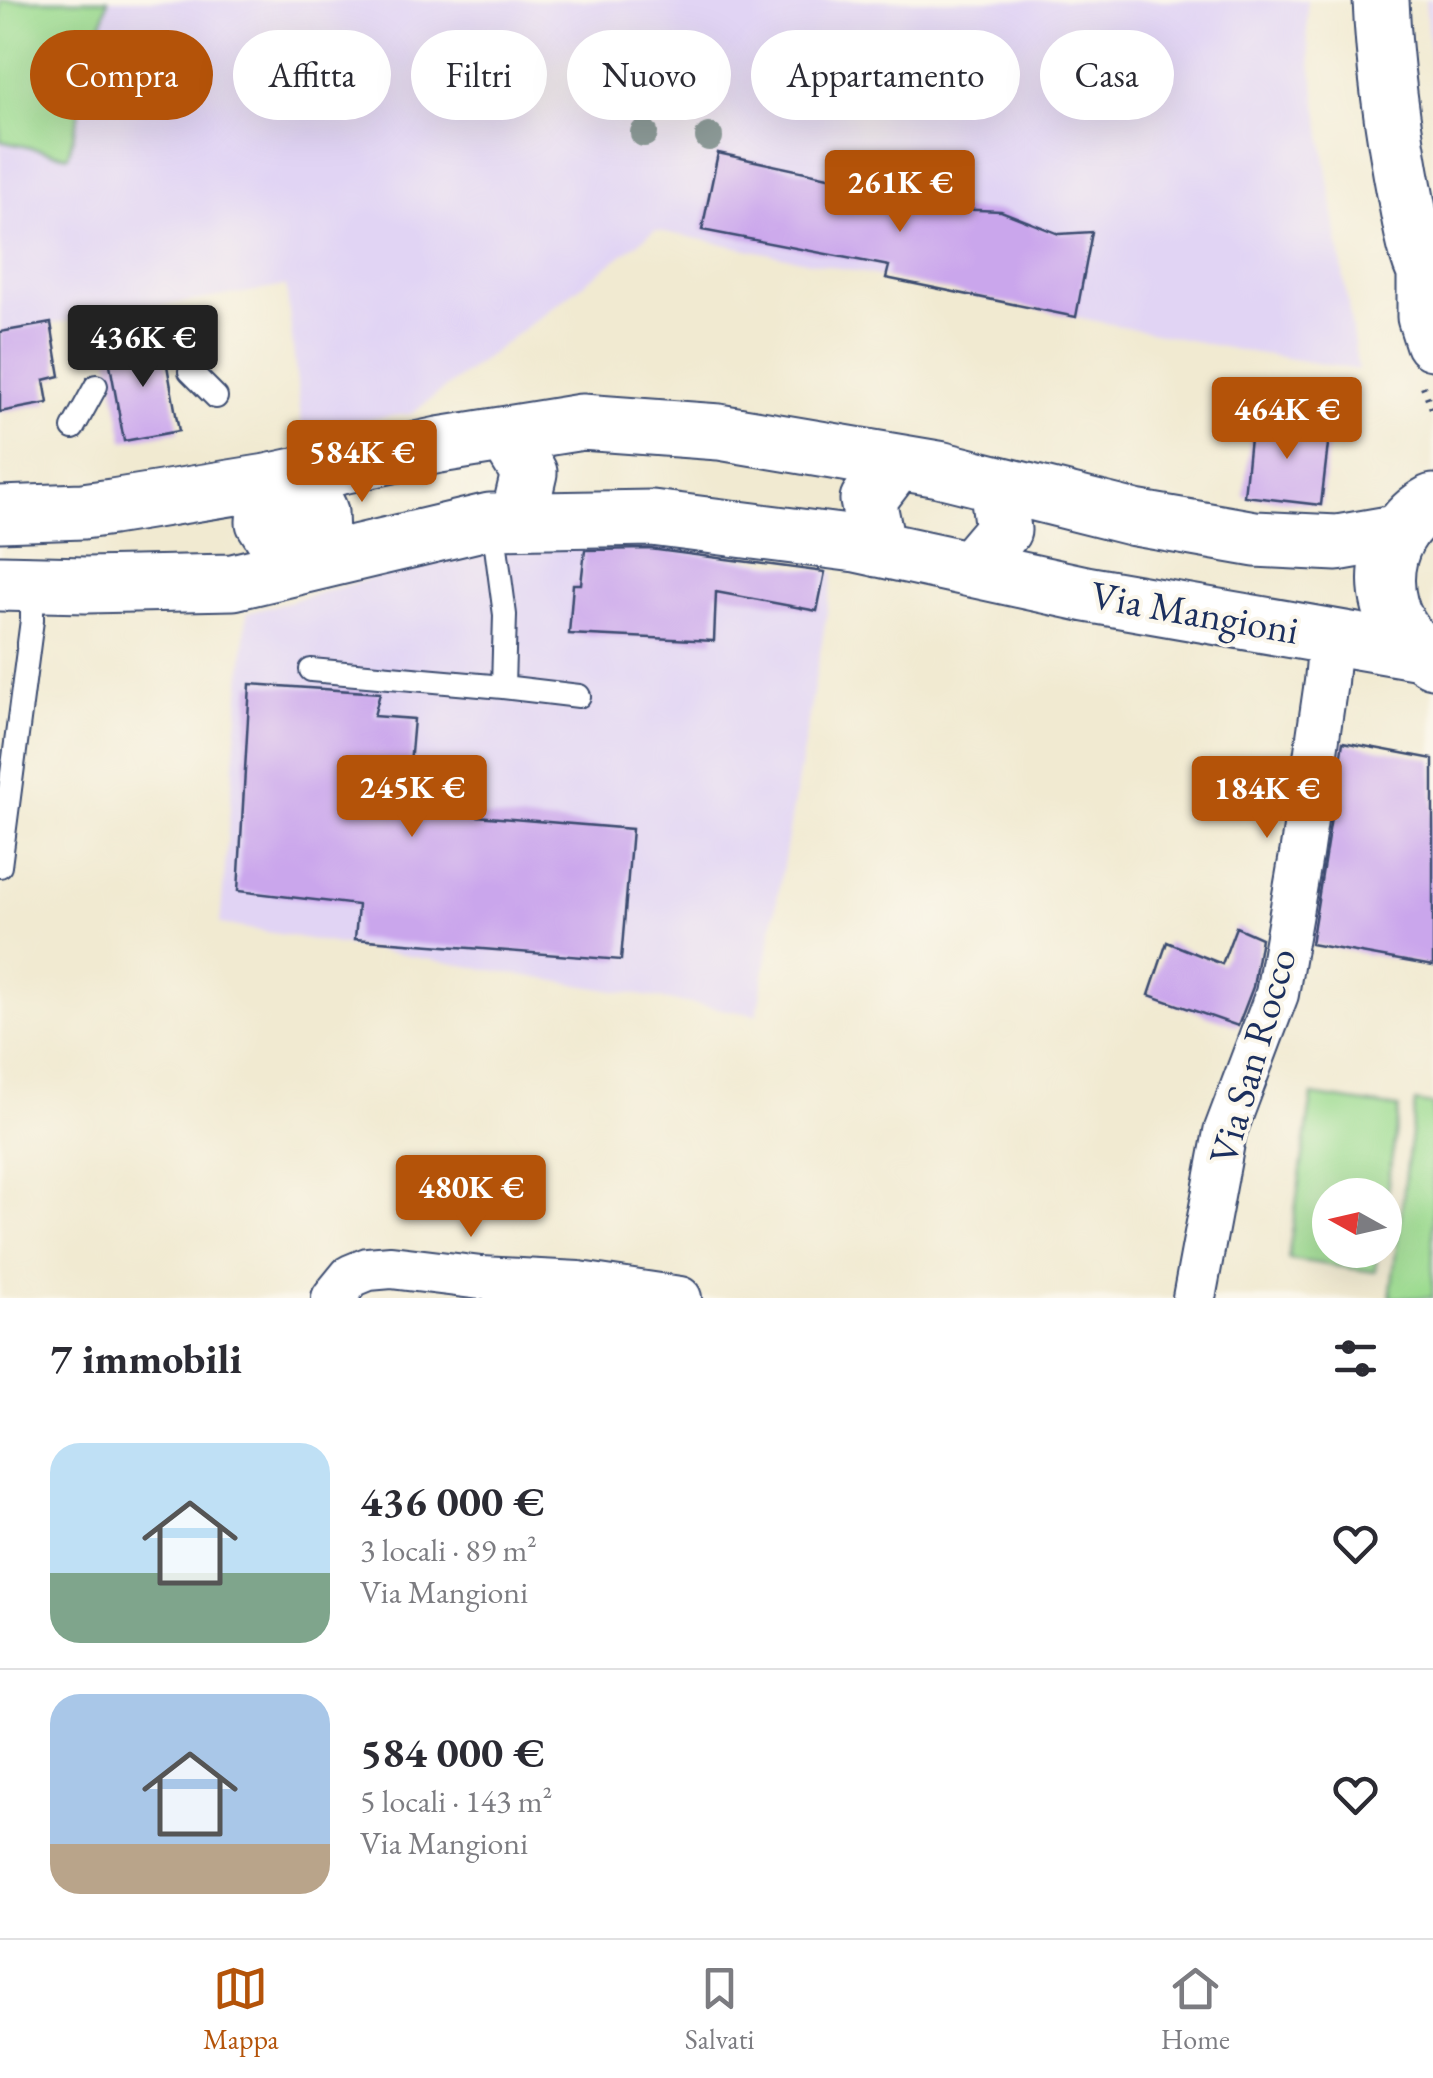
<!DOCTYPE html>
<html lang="it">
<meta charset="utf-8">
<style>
:root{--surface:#fff;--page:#f7f7f7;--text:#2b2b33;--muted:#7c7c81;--line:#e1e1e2;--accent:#b45309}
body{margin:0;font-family:"EB Garamond",serif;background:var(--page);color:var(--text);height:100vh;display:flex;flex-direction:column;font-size:38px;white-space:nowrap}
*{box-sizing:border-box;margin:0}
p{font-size:32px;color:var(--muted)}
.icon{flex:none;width:55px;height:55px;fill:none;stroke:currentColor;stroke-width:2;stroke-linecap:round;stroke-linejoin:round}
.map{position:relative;height:1298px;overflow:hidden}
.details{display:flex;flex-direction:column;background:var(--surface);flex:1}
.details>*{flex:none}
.guide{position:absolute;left:30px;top:30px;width:1375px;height:90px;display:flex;gap:20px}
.needle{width:65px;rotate:278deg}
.fabs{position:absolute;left:1312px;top:1178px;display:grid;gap:20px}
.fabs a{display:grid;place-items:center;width:90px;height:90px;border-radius:50%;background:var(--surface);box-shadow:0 10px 40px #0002;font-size:50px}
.price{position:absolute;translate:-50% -85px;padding:0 22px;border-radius:10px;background:var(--accent);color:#fff;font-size:32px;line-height:65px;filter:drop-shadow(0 2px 5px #0008)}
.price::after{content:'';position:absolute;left:50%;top:60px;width:30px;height:22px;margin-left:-15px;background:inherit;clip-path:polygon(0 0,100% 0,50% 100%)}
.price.active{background:#222;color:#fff}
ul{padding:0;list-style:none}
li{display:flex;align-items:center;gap:30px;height:250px;padding:0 50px}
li+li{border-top:2px solid var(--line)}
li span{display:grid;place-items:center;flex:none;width:280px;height:200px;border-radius:30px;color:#555}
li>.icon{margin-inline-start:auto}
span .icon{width:120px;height:120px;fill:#fffc;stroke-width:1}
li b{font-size:42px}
h2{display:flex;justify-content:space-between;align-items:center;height:120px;padding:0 50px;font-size:42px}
.pill{padding:0 35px;border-radius:45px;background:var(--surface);box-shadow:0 10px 40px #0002;font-size:35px;line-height:90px}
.pill.active{background:var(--accent);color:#fff}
.menu{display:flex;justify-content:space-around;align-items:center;height:140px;border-top:2px solid var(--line);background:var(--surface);font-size:28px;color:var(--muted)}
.menu a{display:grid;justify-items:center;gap:5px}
.menu .active{color:var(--accent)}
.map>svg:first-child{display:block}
.built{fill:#e1d4f4}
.green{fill:#9cdb90;stroke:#5c8577;stroke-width:2.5}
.building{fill:#caa6ec}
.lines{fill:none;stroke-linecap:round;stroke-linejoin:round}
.service-casing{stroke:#3b4b6f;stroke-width:26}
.minor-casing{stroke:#3b4b6f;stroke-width:46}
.tertiary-casing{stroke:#3b4b6f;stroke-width:59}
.primary-casing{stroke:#3b4b6f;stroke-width:59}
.path{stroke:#3b4b6f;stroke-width:6;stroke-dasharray:2.5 8;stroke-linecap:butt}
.service{stroke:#fff;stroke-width:22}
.minor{stroke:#fff;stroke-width:42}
.tertiary{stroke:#fff;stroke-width:55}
.primary{stroke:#fff;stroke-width:55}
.tree{fill:#8d9b98}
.labels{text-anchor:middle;stroke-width:8;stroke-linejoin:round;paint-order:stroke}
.street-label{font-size:40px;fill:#1b2f5e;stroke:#fbf7ec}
</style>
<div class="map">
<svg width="1433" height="1298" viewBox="0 0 1433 1298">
<rect width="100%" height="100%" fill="#fbf7ec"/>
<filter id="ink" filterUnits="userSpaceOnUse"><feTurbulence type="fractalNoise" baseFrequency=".01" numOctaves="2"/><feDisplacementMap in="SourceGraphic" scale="20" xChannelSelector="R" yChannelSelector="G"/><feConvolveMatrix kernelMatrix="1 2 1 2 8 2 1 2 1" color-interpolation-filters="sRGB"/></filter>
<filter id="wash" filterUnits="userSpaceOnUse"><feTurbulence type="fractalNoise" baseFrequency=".0048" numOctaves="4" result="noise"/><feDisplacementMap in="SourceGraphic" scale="40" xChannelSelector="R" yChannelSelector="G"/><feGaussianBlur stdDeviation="2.25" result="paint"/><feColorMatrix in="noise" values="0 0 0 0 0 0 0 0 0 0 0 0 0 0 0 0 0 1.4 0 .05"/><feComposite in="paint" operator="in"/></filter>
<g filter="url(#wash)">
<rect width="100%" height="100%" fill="#f1ead1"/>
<!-- built -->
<path class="built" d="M 0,0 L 1307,0 L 1307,37 L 1358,370 L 1232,349 L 655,230 L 411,414 L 302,427 L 286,286 L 0,332 Z
M 1425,0 L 1433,0 L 1433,99 Z
M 586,539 L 679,549 L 834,572 L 757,1015 L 220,924 L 247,613 L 473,550 Z"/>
<!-- green -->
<path class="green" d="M 0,0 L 108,0 L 68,156 L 0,141 Z
M 1312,1095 L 1399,1108 L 1385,1205 L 1385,1195 L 1330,1195 L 1330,1250 L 1378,1250 L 1375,1272 L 1288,1259 Z
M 1415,1102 L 1433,1105 L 1433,1298 L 1390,1298 Z"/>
<g id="blocks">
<!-- building -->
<path class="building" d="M 718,153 L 911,195 L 931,208 L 1001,211 L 1059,234 L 1092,232 L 1076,317 L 886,278 L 889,266 L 702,230 Z
M 51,323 L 60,376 L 44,380 L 48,403 L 0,412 L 0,332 Z
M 162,338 L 179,431 L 124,441 L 107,348 Z
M 1252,419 L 1330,427 L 1321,505 L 1244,496 Z
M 650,549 L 825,572 L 817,611 L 716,592 L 714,641 L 569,634 L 573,584 L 581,584 L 585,550 Z
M 250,684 L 380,693 L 374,716 L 414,719 L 406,810 L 632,829 L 621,960 L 355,939 L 358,905 L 238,891 Z
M 1343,742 L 1433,759 L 1433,966 L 1311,944 Z
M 1236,927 L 1261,938 L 1253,987 L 1238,1026 L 1149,995 L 1167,942 L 1222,964 Z"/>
</g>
</g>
<g filter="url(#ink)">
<use href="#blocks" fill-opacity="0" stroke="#3b4b6f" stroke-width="2.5"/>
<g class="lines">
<!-- service casing -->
<g class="service-casing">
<path id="service" d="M 190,371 L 216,397
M 73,428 L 96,386
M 311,670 L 503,687 L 505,615 L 496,547 L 490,521
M 503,687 L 579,696
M 0,866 L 32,620 L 32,584"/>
</g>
<!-- minor casing -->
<g class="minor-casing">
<path id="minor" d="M 579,1283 L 680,1298
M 333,1298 L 351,1276 L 368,1269 L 391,1267 L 481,1278 L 579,1283 L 576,1298
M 1194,1298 L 1225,1132 L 1277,994 L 1301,855 L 1326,682 L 1330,635"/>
</g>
<!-- tertiary casing -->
<g class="tertiary-casing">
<path id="tertiary" d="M 506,435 L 529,473 L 518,520
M 302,474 L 320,512 L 322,561
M 267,482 L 264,522 L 293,568
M 0,514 L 83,511 L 112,507 L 267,482 L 439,445 L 582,422 L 719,432 L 939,469 L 1135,518 L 1255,539 L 1337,543 L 1400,532
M 878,549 L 868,500 L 897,462
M 970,569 L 1003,530 L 997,484
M 0,583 L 86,585 L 233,582 L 490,521 L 652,518 L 856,544 L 1086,594 L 1420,652"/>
</g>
<!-- primary casing -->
<g class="primary-casing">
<path id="primary" d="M 1381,0 C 1384,68 1393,132 1406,199 C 1412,229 1416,261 1433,287
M 1425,275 L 1425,317 L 1433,342
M 1433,502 C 1370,536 1372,625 1433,660"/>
</g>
<!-- path -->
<path class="path" d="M 1423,386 L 1433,411"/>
<!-- service -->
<use href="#service" class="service"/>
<!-- minor -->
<use href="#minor" class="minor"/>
<!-- tertiary -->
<use href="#tertiary" class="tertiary"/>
<!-- primary -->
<use href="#primary" class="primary"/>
</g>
<!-- trees -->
<g class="tree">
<circle cx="644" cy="133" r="14"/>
<circle cx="709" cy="137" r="14"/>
</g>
</g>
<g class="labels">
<!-- street labels -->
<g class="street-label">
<text transform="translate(1195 612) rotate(10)" y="14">Via Mangioni</text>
<text transform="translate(1252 1056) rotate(-74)" y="14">Via San Rocco</text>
</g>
</g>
</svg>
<div class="fabs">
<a><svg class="needle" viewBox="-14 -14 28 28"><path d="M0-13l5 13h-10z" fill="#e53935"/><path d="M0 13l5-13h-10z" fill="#7c7c81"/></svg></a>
</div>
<b class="price" style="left:900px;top:235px">261K €</b>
<b class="price active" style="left:143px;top:390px">436K €</b>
<b class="price" style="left:1287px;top:462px">464K €</b>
<b class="price" style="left:362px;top:505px">584K €</b>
<b class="price" style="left:412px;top:840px">245K €</b>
<b class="price" style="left:1267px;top:841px">184K €</b>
<b class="price" style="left:471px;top:1240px">480K €</b>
<div class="guide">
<a class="pill active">Compra</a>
<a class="pill">Affitta</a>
<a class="pill">Filtri</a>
<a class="pill">Nuovo</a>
<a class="pill">Appartamento</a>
<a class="pill">Casa</a>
</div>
</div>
<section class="details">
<h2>7 immobili<svg class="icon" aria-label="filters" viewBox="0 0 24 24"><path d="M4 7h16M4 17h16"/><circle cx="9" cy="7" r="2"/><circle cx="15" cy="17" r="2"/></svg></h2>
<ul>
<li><span style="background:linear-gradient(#bfe0f5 65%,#7fa58c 0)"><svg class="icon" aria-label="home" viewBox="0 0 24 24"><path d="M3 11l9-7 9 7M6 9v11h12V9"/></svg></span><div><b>436 000 €</b><p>3 locali · 89 m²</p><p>Via Mangioni</p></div><svg class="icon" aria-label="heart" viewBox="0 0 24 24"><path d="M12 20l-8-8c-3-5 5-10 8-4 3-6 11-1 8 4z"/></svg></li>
<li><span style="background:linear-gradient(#a9c7e8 75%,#b9a48a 0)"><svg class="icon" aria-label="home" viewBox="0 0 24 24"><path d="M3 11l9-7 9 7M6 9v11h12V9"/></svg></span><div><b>584 000 €</b><p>5 locali · 143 m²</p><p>Via Mangioni</p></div><svg class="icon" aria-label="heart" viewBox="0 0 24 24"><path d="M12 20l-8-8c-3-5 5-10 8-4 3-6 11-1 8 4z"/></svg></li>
</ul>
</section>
<nav class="menu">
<a class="active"><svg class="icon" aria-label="map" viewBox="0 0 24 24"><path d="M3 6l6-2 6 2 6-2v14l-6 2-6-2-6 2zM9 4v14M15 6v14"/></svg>Mappa</a>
<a><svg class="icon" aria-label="saved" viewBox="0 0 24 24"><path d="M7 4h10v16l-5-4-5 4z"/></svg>Salvati</a>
<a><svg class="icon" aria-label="home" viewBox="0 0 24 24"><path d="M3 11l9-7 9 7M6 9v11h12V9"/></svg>Home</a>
</nav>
